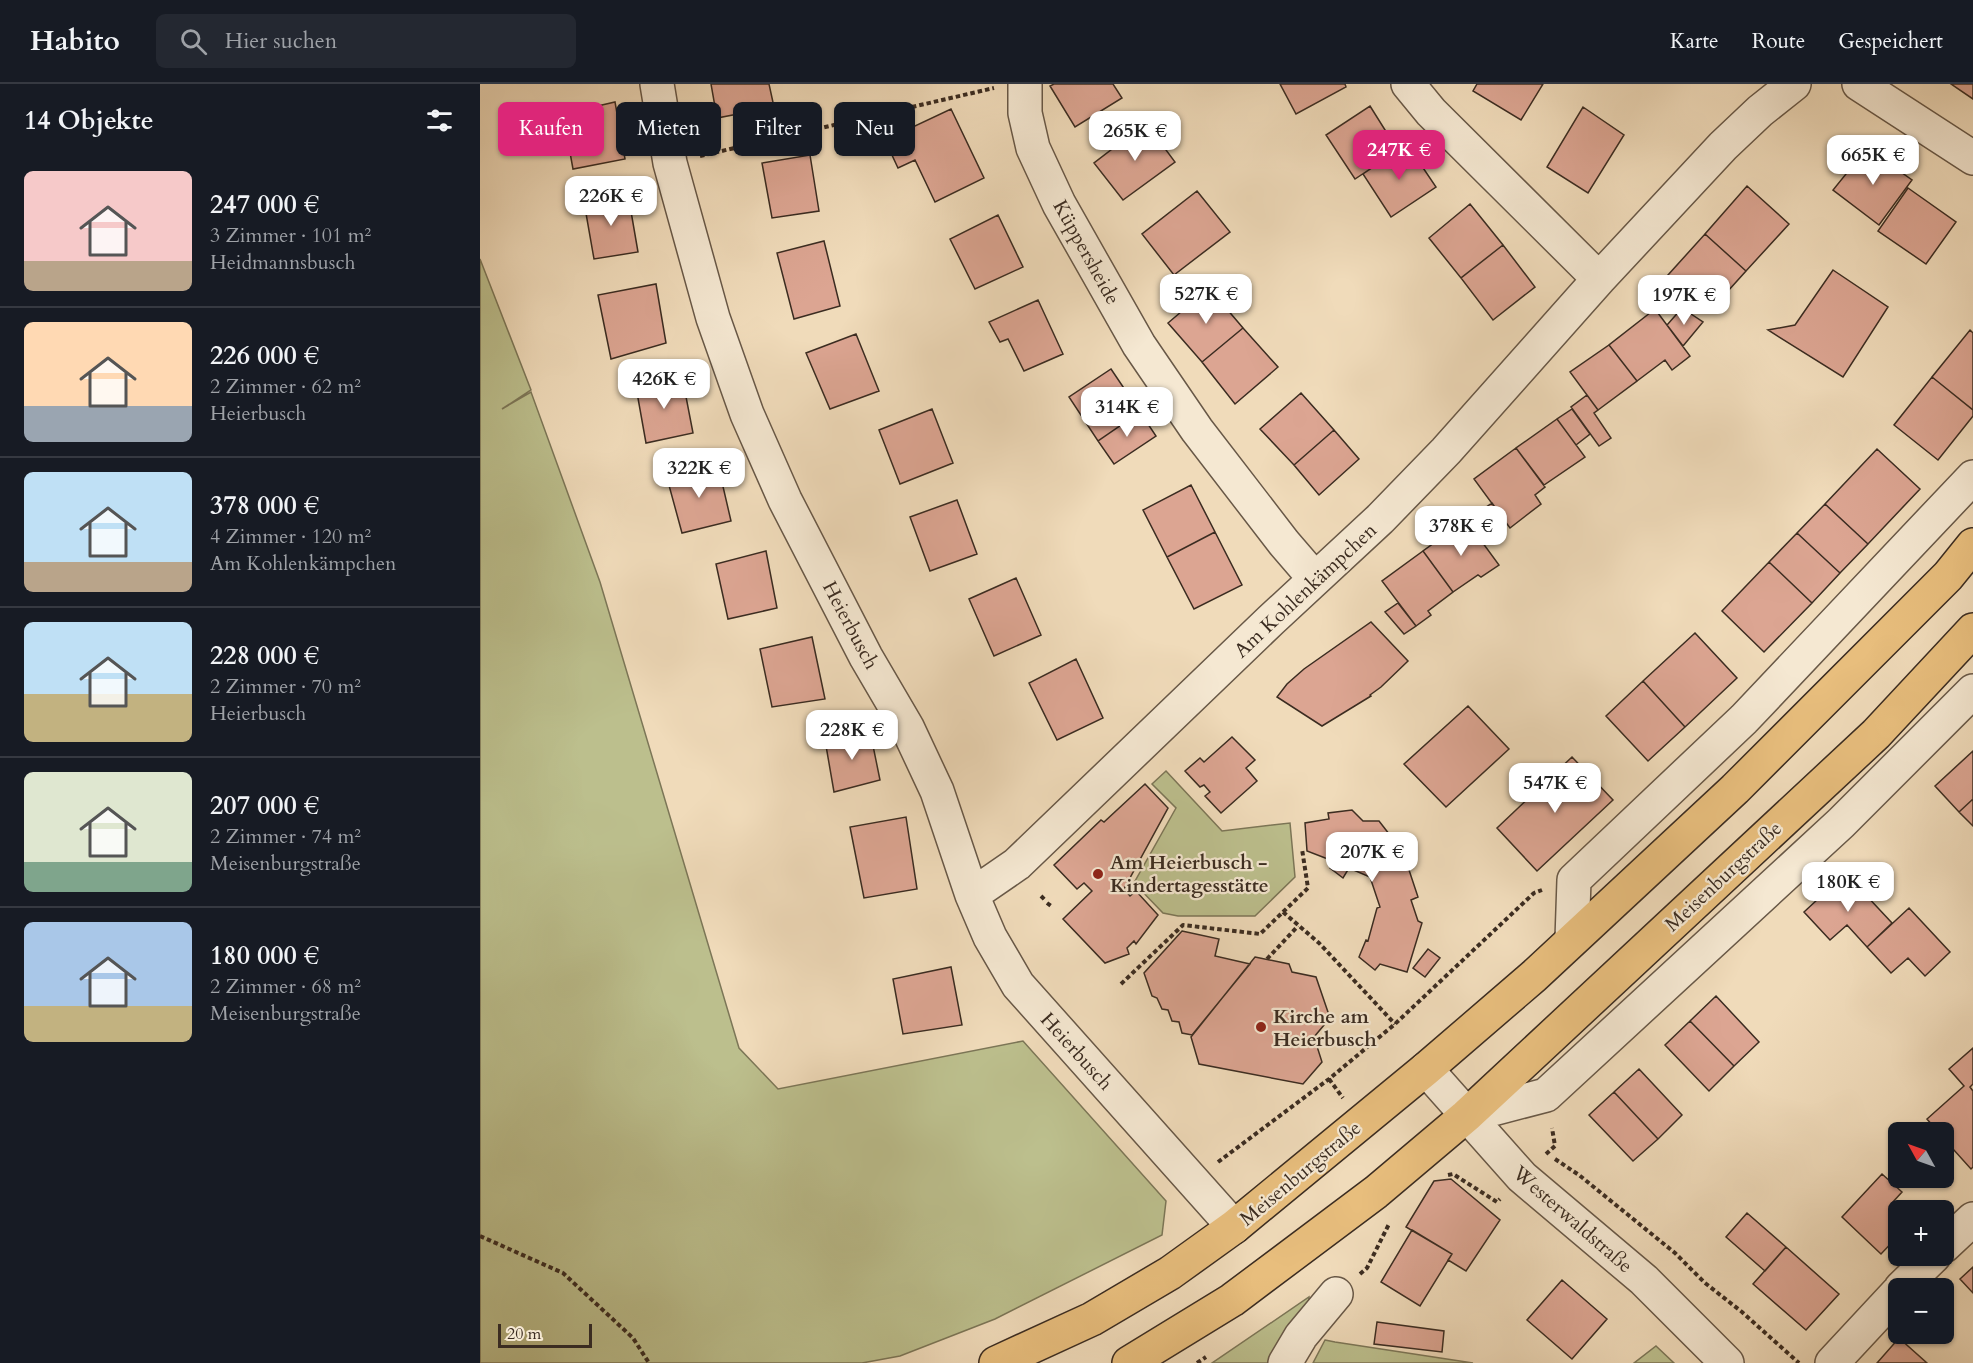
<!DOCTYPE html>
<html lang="de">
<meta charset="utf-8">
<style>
:root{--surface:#171b24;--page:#242831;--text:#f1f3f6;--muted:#9ea1a6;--line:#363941;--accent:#db2777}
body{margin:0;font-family:Cardo,serif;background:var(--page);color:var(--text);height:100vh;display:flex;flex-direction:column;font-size:22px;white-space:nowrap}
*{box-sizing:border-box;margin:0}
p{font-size:20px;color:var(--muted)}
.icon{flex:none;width:33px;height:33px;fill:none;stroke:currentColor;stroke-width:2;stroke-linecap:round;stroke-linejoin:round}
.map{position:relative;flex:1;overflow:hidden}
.side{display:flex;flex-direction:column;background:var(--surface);width:480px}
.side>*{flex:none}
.hud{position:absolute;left:18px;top:18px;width:570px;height:54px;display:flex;gap:12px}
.needle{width:39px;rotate:310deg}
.controls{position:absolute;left:1408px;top:1038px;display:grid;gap:12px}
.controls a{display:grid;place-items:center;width:66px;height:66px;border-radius:9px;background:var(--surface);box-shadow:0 2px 4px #0004;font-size:30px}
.scale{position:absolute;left:18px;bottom:15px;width:94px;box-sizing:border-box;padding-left:6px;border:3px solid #3b2c21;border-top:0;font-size:16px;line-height:21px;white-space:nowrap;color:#3b2c21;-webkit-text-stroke:4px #f5e8d2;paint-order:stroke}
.price{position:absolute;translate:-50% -51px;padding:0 14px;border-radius:12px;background:#fff;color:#222;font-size:20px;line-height:39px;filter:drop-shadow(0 2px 3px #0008)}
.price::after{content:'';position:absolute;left:50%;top:36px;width:18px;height:14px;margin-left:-9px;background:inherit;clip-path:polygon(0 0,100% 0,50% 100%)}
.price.active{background:var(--accent);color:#fff}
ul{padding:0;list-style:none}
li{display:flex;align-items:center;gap:18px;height:150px;padding:0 24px}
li+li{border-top:2px solid var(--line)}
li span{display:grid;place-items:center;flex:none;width:168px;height:120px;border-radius:9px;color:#555}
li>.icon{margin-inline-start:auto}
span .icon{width:72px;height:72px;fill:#fffc;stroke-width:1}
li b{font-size:26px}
h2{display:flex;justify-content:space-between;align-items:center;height:72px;padding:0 24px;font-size:26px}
.chip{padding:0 21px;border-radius:9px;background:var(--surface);box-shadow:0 2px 4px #0004;font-size:21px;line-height:54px}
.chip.active{background:var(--accent);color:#fff}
header{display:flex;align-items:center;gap:36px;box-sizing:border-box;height:84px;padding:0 30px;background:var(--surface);border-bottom:2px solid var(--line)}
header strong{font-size:28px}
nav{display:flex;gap:33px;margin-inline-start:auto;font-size:21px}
.search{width:420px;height:54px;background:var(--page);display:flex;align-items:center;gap:15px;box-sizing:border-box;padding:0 21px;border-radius:9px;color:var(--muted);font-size:22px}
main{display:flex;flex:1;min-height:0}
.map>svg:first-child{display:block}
.green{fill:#bcbf8d;stroke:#7c7657;stroke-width:1.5}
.building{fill:#dca592;stroke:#3b2c21;stroke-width:1.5}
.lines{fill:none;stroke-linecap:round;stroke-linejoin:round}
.minor-casing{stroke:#685847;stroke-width:36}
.major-casing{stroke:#3b2c21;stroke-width:36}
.path{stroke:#3b2c21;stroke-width:4;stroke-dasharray:4.5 3;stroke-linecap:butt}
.minor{stroke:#f5e8d2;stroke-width:33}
.major{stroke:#e8be7d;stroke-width:33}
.poi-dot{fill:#8f2418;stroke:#f5e8d2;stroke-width:2}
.labels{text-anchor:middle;stroke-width:4.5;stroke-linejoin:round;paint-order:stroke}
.street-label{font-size:20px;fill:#3b2c21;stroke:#f5e8d2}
.poi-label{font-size:20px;font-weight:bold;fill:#3b2c21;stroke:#f5e8d2;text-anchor:start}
</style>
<header>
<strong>Habito</strong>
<div class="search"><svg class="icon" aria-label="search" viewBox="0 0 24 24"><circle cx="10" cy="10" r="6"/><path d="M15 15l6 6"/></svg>Hier suchen</div>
<nav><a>Karte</a><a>Route</a><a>Gespeichert</a></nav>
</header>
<main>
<section class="side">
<h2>14 Objekte<svg class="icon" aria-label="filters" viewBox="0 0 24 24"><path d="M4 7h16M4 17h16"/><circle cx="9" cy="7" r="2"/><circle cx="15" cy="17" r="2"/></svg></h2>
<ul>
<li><span style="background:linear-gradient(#f6c9c9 75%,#b9a48a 0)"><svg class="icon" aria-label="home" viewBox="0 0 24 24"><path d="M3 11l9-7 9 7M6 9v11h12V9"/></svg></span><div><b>247 000 €</b><p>3 Zimmer · 101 m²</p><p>Heidmannsbusch</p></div></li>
<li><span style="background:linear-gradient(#ffd9b3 70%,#9aa5b1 0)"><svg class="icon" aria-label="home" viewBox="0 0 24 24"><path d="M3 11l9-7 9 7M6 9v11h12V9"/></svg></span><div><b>226 000 €</b><p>2 Zimmer · 62 m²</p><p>Heierbusch</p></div></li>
<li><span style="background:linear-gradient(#bfe0f5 75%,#b9a48a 0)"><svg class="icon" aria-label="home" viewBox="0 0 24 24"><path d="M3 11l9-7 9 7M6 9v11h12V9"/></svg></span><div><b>378 000 €</b><p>4 Zimmer · 120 m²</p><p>Am Kohlenkämpchen</p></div></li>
<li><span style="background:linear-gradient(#bfe0f5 60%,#c2b280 0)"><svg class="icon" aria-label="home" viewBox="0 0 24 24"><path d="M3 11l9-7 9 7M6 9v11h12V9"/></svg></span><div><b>228 000 €</b><p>2 Zimmer · 70 m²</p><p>Heierbusch</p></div></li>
<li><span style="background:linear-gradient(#dfe7d0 75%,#7fa58c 0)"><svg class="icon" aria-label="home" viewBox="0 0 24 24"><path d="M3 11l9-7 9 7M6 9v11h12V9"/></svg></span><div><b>207 000 €</b><p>2 Zimmer · 74 m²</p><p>Meisenburgstraße</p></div></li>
<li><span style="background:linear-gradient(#a9c7e8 70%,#c2b280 0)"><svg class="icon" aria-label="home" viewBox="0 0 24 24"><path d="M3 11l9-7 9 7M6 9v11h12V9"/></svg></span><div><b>180 000 €</b><p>2 Zimmer · 68 m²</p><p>Meisenburgstraße</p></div></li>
</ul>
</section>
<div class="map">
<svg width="1493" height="1279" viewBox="0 0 1493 1279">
<rect width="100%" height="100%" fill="#f0dbba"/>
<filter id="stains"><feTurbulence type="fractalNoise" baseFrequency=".00333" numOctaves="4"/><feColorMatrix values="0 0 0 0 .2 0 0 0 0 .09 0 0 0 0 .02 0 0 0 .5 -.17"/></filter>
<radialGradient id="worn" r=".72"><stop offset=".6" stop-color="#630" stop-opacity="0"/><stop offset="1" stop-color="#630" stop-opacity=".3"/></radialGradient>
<!-- green -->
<path class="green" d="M 0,175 L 51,306 L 22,325 L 51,308 L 120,498 L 259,964 L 298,1005 L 543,957 L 686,1117 L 682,1151 L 515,1235 L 420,1272 L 382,1279 L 0,1279 Z
M 686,687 L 742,747 L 810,739 L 815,793 L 775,832 L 698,832 L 683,829 L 654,799 L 696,724 L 672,700 Z
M 829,1213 L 829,1224 L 796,1279 L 732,1279 Z
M 845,1256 L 855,1258 L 993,1279 L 833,1279 Z
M 1176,1262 L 1194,1279 L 1154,1279 Z"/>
<!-- building -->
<path class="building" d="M 231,0 L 289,0 L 294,23 L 237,34 Z
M 574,0 L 633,0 L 642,14 L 595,43 L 570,2 Z
M 800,0 L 865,0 L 866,3 L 816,30 Z
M 997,0 L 1063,0 L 1041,36 L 993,7 Z
M 1471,0 L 1493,0 L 1493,15 Z
M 135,18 L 145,75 L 93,85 L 83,30 Z
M 890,22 L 912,57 L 894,70 L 899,79 L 875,95 L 846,51 Z
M 1103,23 L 1144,51 L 1108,109 L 1067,83 Z
M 471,25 L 504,94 L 455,118 L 435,76 L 418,84 L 405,56 Z
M 666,39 L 695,78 L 643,116 L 614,79 Z
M 927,60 L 956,103 L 911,133 L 883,90 Z
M 1387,64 L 1432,96 L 1399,141 L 1353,106 Z
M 330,71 L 339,127 L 292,134 L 282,79 Z
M 1267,102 L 1309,140 L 1266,187 L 1225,150 Z
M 1428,104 L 1476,138 L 1446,180 L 1398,147 Z
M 717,107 L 750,148 L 694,191 L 662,150 Z
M 148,110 L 158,168 L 114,175 L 104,118 Z
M 990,120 L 1023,161 L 981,194 L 949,154 Z
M 518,131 L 543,183 L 495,205 L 470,155 Z
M 1225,150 L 1266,187 L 1229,228 L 1188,191 Z
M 344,157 L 360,222 L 314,235 L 297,169 Z
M 1023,161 L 1055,203 L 1013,236 L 981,194 Z
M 1353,186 L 1408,223 L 1363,293 L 1288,246 L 1315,241 Z
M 176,200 L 186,259 L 131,275 L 118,211 Z
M 729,204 L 763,244 L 722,278 L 688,239 Z
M 558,216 L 583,270 L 544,287 L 528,255 L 520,258 L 509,238 Z
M 1202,224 L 1223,238 L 1203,262 L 1187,241 Z
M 1175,225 L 1210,272 L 1192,286 L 1185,276 L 1157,297 L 1129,261 Z
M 763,244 L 798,283 L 755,320 L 722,278 Z
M 1490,246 L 1493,249 L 1493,326 L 1452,293 Z
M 376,250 L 399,307 L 350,325 L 326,269 Z
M 1129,261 L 1157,297 L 1118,326 L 1090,288 Z
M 631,285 L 660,328 L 618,357 L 589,313 Z
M 202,292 L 213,349 L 166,359 L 156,303 Z
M 1452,293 L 1493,326 L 1493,332 L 1458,376 L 1414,341 Z
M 821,309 L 854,346 L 814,381 L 780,345 Z
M 1107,311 L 1118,326 L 1114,329 L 1131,354 L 1119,362 L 1091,323 Z
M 452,325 L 473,379 L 420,400 L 399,346 Z
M 1092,325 L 1110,350 L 1096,361 L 1077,335 Z
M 660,328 L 676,352 L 634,380 L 618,357 Z
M 1077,335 L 1105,373 L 1064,401 L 1036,364 Z
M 854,346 L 879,375 L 839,411 L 814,381 Z
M 1036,364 L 1065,403 L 1055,411 L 1061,420 L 1030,444 L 994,395 Z
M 1397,365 L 1440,405 L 1388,460 L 1345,420 Z
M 238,381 L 251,437 L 202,449 L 187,394 Z
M 711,401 L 735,448 L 687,473 L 663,426 Z
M 477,416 L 497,470 L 450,487 L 430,433 Z
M 1012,419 L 1027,440 L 1014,448 L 999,428 Z
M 1345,420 L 1388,460 L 1360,489 L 1317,449 Z
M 999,428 L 1014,448 L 1002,457 L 987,437 Z
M 986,436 L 1019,481 L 1001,493 L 998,491 L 973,508 L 943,467 Z
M 735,448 L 762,501 L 714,525 L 687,473 Z
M 1317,449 L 1360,489 L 1332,519 L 1289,478 Z
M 286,467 L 297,524 L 248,535 L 236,480 Z
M 943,467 L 973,508 L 948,527 L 951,531 L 936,542 L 902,497 Z
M 1289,478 L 1332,519 L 1284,568 L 1242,527 Z
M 536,494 L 561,551 L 514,572 L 489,515 Z
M 918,519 L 936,542 L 924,550 L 905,528 Z
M 891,538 L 928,577 L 901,603 L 890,611 L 891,612 L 842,642 L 797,613 L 807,600 L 824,585 Z
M 1215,549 L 1257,594 L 1205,643 L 1163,597 Z
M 332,553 L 345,615 L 292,623 L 280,565 Z
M 596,575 L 623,634 L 577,656 L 549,599 Z
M 1163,597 L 1205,643 L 1168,677 L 1126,632 Z
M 988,622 L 1029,665 L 966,723 L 924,680 Z
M 390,647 L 400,696 L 354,708 L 345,656 Z
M 752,653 L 775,676 L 766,684 L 777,697 L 741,729 L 725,712 L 730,708 L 724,701 L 720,703 L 705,687 L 720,674 L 724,678 Z
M 1493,667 L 1493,715 L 1479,728 L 1455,702 Z
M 1092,673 L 1133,716 L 1057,787 L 1017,744 Z
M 665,700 L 688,724 L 644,805 L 650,812 L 656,807 L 678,831 L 656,860 L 654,857 L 647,864 L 649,870 L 625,879 L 583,835 L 612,807 L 604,799 L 597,805 L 574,781 L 621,736 L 624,738 Z
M 1493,715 L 1493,742 L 1479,728 Z
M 872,726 L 883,737 L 899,737 L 913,755 L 908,760 L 918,782 L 927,780 L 938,813 L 931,816 L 938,837 L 942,839 L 927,888 L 900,880 L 895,886 L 879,873 L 886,856 L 888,857 L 897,824 L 900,823 L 890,793 L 869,784 L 863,794 L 850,784 L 853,777 L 827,767 L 825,739 L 849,735 L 848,729 Z
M 426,733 L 437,805 L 384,814 L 370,743 Z
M 1370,794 L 1412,839 L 1387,863 L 1367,841 L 1350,856 L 1324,828 L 1352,802 L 1356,807 Z
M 1429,824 L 1470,868 L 1445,892 L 1428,874 L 1411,889 L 1387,863 Z
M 702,847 L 739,855 L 735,872 L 770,880 L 712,951 L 702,949 L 699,938 L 692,937 L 688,926 L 682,925 L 677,914 L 672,912 L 664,889 Z
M 948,865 L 960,874 L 945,893 L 933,884 Z
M 775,873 L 809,880 L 812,888 L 836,893 L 850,934 L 834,953 L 842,978 L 823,1000 L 719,980 L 711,953 Z
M 471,883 L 482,941 L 423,950 L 413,895 Z
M 1236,912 L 1279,958 L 1254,982 L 1210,937 Z
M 1210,937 L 1254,982 L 1229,1007 L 1185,961 Z
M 1493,964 L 1493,1000 L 1490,1003 L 1493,1007 L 1493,1083 L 1491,1085 L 1464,1055 L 1464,1048 L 1458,1048 L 1447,1035 L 1484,1002 L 1469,985 Z
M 1159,985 L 1202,1031 L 1178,1055 L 1134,1008 Z
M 1134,1008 L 1178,1055 L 1153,1077 L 1109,1031 Z
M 1402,1090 L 1422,1108 L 1412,1119 L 1420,1126 L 1419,1151 L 1401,1170 L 1362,1133 Z
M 971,1095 L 1020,1136 L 986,1187 L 968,1176 L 972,1170 L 926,1143 L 954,1097 Z
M 1267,1129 L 1306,1163 L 1285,1187 L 1246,1153 Z
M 932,1146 L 972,1170 L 940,1222 L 901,1198 Z
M 1306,1163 L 1359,1210 L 1326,1246 L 1273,1200 Z
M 1493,1183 L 1493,1209 L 1480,1195 Z
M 1082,1196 L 1127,1235 L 1092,1275 L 1047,1236 Z
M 897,1238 L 964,1247 L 962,1268 L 894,1260 Z
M 1419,1254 L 1447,1279 L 1397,1279 Z"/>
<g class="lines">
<!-- minor casing -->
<g class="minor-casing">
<path id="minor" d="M 177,0 L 190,79 L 233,234 L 267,330 L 305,416 L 386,573 L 427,643 L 457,707 L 492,811 L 510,853 L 538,901 L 754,1143
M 545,0 L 545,29 L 553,64 L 579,120 L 659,261 L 717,346 L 804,459 L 835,495
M 928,0 L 951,28 L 1119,195
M 1379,0 L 1493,74
M 492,811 L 537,780 L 791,536 L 900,435 L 966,367 L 1119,195 L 1243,62 L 1280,27 L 1314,0
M 1092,855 L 1094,796 L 1264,635 L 1493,393
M 946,985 L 1042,1093 L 1164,1196 L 1247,1279
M 986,1032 L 1066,1011 L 1361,739 L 1493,607
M 1464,1162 L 1493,1135
M 1421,1204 L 1454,1172
M 805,1279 L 821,1252 L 856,1210
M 1352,1279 L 1419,1207"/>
</g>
<!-- major casing -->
<g class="major-casing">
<path id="major" d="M 516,1279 L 612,1235 L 690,1189 L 754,1143 L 946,985 L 1054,892 L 1255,705 L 1468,492 L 1493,461
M 649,1279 L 752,1216 L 896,1108 L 986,1032 L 1396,650 L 1493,546"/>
</g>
<!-- path -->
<path class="path" d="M 220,72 L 514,4
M 561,812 L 565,816
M 567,819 L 571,822
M 803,828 L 828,804 L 822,765
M 787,875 L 818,842
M 641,900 L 703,841 L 780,850 L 803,828 L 839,859 L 915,940
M 849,995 L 863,1014
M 1066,1070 L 1075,1062 L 1072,1044
M 1075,1075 L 1099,1091 L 1195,1169 L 1225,1199 L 1262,1228 L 1319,1279
M 738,1078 L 849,995 L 915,940 L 1054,809 L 1062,806
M 968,1091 L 973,1090 L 1017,1118 L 1020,1115
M 0,1152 L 83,1189 L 153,1254 L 169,1279
M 880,1190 L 887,1184 L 909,1140
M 717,1279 L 726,1273"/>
<!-- minor -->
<use href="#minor" class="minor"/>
<!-- major -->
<use href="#major" class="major"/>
</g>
<!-- markers -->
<g class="poi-dot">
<circle cx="618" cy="790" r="6"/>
<circle cx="781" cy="943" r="6"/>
</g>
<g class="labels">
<!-- street labels -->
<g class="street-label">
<text transform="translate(607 168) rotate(61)" y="7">Küppersheide</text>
<text transform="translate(825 506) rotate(-43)" y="7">Am Kohlenkämpchen</text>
<text transform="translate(371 541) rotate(62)" y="7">Heierbusch</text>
<text transform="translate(1243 792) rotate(-43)" y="7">Meisenburgstraße</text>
<text transform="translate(597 967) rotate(48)" y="7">Heierbusch</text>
<text transform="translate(820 1089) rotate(-40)" y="7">Meisenburgstraße</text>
<text transform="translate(1093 1135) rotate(41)" y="7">Westerwaldstraße</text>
</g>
<!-- poi labels -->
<g class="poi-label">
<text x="630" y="785">Am Heierbusch -<tspan x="630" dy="23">Kindertagesstätte</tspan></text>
<text x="793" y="939">Kirche am<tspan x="793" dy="23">Heierbusch</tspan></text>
</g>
</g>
<rect width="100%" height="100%" filter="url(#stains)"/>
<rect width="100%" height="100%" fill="url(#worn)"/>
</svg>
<div class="controls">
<a><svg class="needle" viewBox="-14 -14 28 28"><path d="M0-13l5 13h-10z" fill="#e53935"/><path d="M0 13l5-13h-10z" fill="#9ea1a6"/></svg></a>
<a>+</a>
<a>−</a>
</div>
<div class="scale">20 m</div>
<b class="price" style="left:655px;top:78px">265K €</b>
<b class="price active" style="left:919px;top:97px">247K €</b>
<b class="price" style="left:1393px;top:102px">665K €</b>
<b class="price" style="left:131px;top:143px">226K €</b>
<b class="price" style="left:726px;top:241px">527K €</b>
<b class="price" style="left:1204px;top:242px">197K €</b>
<b class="price" style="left:184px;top:326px">426K €</b>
<b class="price" style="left:647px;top:354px">314K €</b>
<b class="price" style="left:219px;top:415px">322K €</b>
<b class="price" style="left:981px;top:473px">378K €</b>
<b class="price" style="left:372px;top:677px">228K €</b>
<b class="price" style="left:1075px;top:730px">547K €</b>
<b class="price" style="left:892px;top:799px">207K €</b>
<b class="price" style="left:1368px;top:829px">180K €</b>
<div class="hud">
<a class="chip active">Kaufen</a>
<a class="chip">Mieten</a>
<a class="chip">Filter</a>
<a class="chip">Neu</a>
</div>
</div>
</main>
